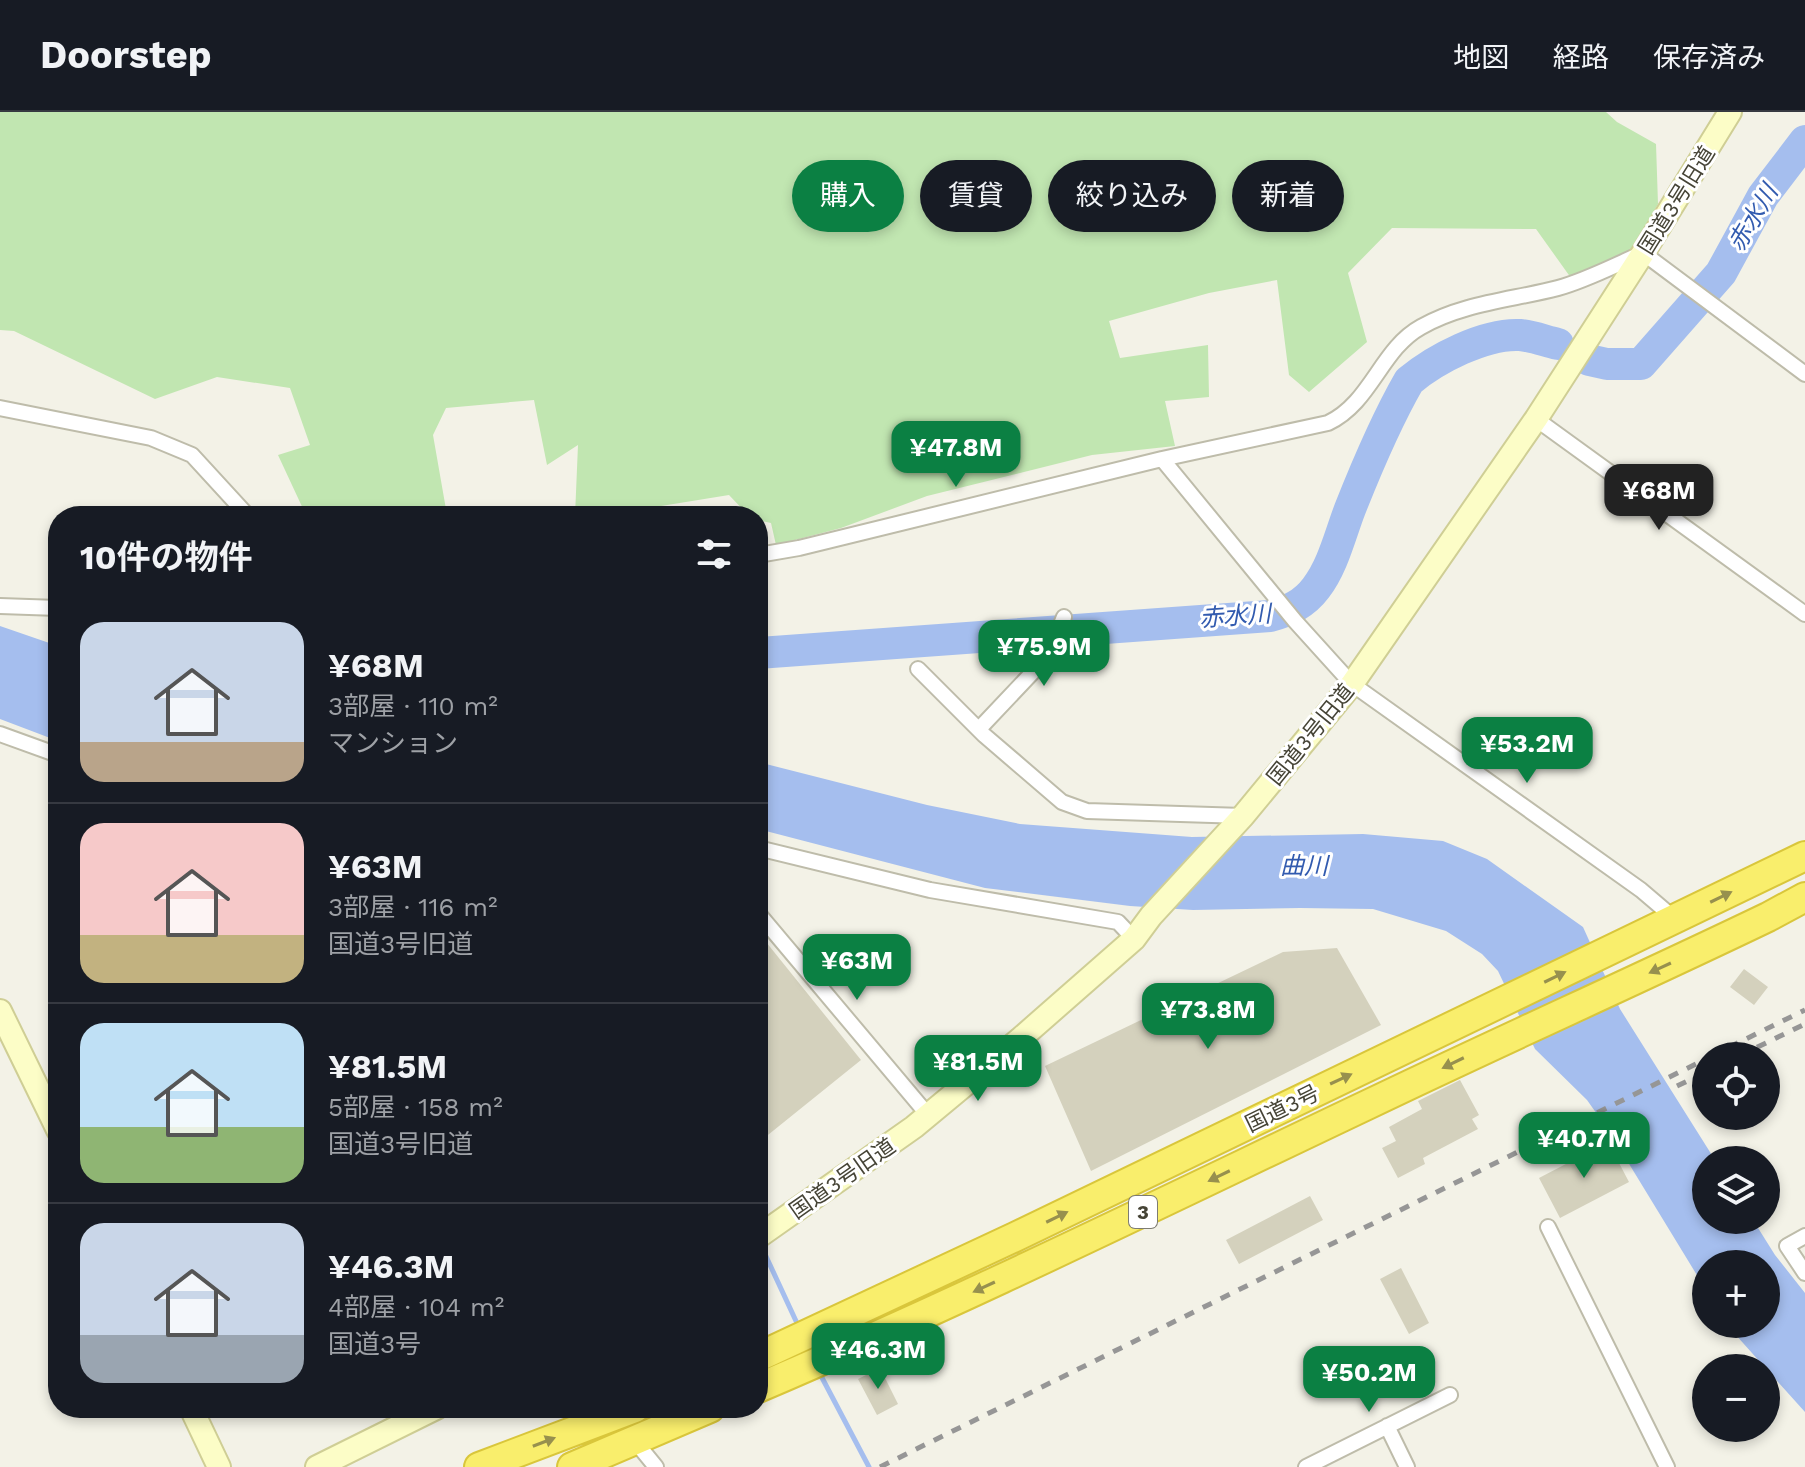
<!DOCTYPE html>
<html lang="ja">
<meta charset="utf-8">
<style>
:root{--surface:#171b24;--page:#242831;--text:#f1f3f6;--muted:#9ea1a6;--line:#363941;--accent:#0b8043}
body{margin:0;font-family:"Work Sans","Noto Sans JP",sans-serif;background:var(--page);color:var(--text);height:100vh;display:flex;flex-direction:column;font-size:30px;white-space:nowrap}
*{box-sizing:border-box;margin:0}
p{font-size:26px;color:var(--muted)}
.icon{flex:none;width:44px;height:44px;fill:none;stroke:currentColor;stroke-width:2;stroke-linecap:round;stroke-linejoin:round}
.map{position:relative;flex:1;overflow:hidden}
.side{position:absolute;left:48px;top:394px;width:720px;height:912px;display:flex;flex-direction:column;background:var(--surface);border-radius:32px;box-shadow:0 4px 12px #0003}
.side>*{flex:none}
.banner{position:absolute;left:792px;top:48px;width:760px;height:72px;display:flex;gap:16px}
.buttons{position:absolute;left:1692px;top:930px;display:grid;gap:16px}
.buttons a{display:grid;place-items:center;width:88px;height:88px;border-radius:50%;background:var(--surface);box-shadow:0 4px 12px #0003;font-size:40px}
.price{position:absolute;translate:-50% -68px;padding:0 18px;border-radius:16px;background:var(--accent);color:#fff;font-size:26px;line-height:52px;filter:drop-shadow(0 2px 4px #0008)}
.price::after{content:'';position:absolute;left:50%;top:48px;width:24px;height:18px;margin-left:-12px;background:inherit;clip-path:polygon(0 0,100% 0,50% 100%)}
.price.selected{background:#222;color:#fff}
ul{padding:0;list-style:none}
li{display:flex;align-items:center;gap:24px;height:200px;padding:0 32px}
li+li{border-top:2px solid var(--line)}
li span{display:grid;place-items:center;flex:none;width:224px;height:160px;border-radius:24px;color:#555}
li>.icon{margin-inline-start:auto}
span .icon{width:96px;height:96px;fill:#fffc;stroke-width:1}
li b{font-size:34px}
h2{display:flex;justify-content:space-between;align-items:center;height:96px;padding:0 32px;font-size:34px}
.pill{padding:0 28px;border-radius:36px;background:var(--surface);box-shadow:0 4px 12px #0003;font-size:28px;line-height:72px}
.pill.selected{background:var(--accent);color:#fff}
header{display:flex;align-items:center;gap:48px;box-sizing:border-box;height:112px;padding:0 40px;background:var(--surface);border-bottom:2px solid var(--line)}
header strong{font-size:38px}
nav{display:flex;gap:44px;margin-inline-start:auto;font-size:28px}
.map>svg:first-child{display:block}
.green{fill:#c1e6b1}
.water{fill:#a5beee}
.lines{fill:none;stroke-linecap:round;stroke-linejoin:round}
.stream{stroke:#a5beee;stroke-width:5}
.river{stroke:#a5beee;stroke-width:32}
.building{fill:#d4d1bd}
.street-casing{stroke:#bebcaa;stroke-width:18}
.secondary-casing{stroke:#cfce95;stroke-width:26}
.highway-casing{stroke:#d9c63b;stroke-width:32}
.street{stroke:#fff;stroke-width:14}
.secondary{stroke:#fcfdc7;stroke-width:22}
.highway{stroke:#f9ee6c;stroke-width:28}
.rail{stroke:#969696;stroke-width:5;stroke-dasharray:10 10;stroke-linecap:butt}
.oneway{fill:#97904e}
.labels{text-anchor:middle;stroke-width:6;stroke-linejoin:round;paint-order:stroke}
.shield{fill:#fff;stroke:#7e7c72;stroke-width:2}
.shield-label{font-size:20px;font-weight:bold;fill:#464436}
.street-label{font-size:22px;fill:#464436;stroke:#fff}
.water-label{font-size:24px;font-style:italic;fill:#325baf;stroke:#fff}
</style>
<header>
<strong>Doorstep</strong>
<nav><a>地図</a><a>経路</a><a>保存済み</a></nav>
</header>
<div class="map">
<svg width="1805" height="1355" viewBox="0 0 1805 1355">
<rect width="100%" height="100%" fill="#f3f2e7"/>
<!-- green -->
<path class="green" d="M 0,0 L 1606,0 L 1617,10 L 1656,32 L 1658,92 L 1633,136 L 1571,166 L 1536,117 L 1392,116 L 1348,161 L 1367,230 L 1309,280 L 1289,263 L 1277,168 L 1209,181 L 1109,209 L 1120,246 L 1208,233 L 1209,285 L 1165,289 L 1175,334 L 1092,343 L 927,384 L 841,416 L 776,433 L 771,411 L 758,408 L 758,404 L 749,404 L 729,383 L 655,395 L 628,404 L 575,404 L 578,333 L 547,353 L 534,288 L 446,296 L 433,323 L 447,403 L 302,404 L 305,401 L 278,343 L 310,333 L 290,276 L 217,265 L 155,287 L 14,219 L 0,218 Z"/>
<!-- water -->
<path class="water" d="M 0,514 L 58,534 L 58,629 L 0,607 Z
M 758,650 L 927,693 L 1020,712 L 1192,725 L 1363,722 L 1443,729 L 1487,747 L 1583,815 L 1620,897 L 1715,1048 L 1706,1048 L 1706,1108 L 1753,1108 L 1775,1143 L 1805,1181 L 1805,1300 L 1726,1212 L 1766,1212 L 1766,1152 L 1706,1152 L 1706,1178 L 1609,1019 L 1587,988 L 1535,937 L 1498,859 L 1482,842 L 1446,819 L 1373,797 L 1300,796 L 1193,798 L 1130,794 L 985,776 L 758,717 Z"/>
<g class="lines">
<!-- stream -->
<path class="stream" d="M 764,1140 L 796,1209
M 819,1260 L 869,1355"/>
<!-- river -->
<path class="river" d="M 1589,248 L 1607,252 L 1641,252 L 1721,161 L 1763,84 L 1805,29
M 758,541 L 1270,504 C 1289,499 1304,492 1316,476 C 1333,454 1340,423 1350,397 C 1367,354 1386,309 1409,269 C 1435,247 1485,221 1520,223 C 1532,224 1545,229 1558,232"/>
</g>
<!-- building -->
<path class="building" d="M 758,820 L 861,948 L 758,1031 Z
M 1337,836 L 1381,913 L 1091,1059 L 1045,954 L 1283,840 Z
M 1744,857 L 1768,875 L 1754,893 L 1730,875 Z
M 1460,968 L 1479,1003 L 1472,1007 L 1478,1017 L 1423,1046 L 1425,1052 L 1398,1066 L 1382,1036 L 1396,1029 L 1389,1015 L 1422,997 L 1418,989 Z
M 1608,1030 L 1629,1070 L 1560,1106 L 1539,1066 Z
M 1310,1084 L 1323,1108 L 1239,1152 L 1226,1128 Z
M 1401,1156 L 1429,1211 L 1409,1222 L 1380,1167 Z
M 880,1256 L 898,1292 L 877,1303 L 858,1267 Z"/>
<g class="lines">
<!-- street casing -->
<g class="street-casing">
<path id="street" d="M 0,296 L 151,326 L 192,343 L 248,404
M 1536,307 L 1805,502
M 1162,347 L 1295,509 L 1352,572 L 1641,778 L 1675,807
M 758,443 L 799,436 L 1162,347 L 1328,311 C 1371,291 1381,237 1421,215 C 1463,191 1512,188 1558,176 C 1587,168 1615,153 1643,141 L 1805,262
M 0,494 L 58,496
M 918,557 L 984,623 L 1062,690 L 1087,699 L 1243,704
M 979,617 L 1048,544 L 1064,505
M 0,622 L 58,643
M 758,736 L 930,778 L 1118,810 L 1134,827
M 758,801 L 928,1003
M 1548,1115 L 1667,1355
M 1805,1124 L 1787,1134 L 1805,1161
M 1387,1314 L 1407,1355
M 634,1328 L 656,1355
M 1306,1355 L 1450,1283"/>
</g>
<!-- secondary casing -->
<g class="secondary-casing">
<path id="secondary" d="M 0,899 L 58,1018
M 758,1125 L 914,1015 L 1020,927 L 1134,827 L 1151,804 L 1243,704 L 1352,572 L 1536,307 L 1643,141 L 1730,0
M 191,1296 L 219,1355
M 317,1355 L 436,1296"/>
</g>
<!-- highway casing -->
<g class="highway-casing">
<path id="highway" d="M 758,1245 L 1015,1125 L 1805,744
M 758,1276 C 964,1188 1165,1089 1367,993 C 1500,929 1635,869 1768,805 L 1805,785
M 479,1355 L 635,1296
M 572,1355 L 710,1296"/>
</g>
<!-- street -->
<use href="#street" class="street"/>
<!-- secondary -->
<use href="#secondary" class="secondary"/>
<!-- highway -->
<use href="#highway" class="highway"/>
<!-- rail -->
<path class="rail" d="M 1711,944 L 1805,898
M 1739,944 L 1805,912
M 1677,974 L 1706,960
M 880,1355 L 1706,947"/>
</g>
<!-- one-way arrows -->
<defs><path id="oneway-solid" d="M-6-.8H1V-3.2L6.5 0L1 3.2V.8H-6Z" transform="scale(2)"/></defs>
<g class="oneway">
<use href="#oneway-solid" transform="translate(1721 785) rotate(-26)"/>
<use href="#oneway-solid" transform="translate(1660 856) rotate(155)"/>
<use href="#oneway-solid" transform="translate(1555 865) rotate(-26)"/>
<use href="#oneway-solid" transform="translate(1453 951) rotate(154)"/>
<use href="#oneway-solid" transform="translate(1341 967) rotate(-25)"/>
<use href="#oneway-solid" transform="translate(1219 1064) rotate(154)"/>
<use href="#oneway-solid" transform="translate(1057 1105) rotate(-26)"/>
<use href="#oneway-solid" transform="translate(984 1175) rotate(155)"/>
<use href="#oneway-solid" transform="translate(544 1330) rotate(-21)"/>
</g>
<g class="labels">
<!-- shield labels -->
<rect class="shield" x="1129" y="1084" width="28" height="32" rx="6"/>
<g class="shield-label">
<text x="1143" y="1107">3</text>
</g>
<!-- street labels -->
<g class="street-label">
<text transform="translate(1676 88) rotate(-58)" y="8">国道3号旧道</text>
<text transform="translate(1310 622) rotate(-51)" y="8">国道3号旧道</text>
<text transform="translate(1282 996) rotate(-26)" y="8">国道3号</text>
<text transform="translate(842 1066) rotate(-35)" y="8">国道3号旧道</text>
</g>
<!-- water labels -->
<g class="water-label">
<text transform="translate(1753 106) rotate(-59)" y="8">赤水川</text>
<text transform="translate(1235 504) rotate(-4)" y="8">赤水川</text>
<text x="1304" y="762">曲川</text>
</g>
</g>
</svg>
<div class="buttons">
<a><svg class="icon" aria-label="locate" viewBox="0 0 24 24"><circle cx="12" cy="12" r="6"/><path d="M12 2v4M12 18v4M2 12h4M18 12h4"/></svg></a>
<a><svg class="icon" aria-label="layers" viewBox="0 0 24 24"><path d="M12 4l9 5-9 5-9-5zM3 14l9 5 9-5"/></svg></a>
<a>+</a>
<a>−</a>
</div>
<b class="price" style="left:956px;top:377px">¥47.8M</b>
<b class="price selected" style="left:1659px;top:420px">¥68M</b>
<b class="price" style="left:1044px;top:576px">¥75.9M</b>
<b class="price" style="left:1527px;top:673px">¥53.2M</b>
<b class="price" style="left:857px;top:890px">¥63M</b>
<b class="price" style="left:1208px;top:939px">¥73.8M</b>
<b class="price" style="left:978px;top:991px">¥81.5M</b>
<b class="price" style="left:1584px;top:1068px">¥40.7M</b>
<b class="price" style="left:878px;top:1279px">¥46.3M</b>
<b class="price" style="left:1369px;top:1302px">¥50.2M</b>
<div class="banner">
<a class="pill selected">購入</a>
<a class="pill">賃貸</a>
<a class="pill">絞り込み</a>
<a class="pill">新着</a>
</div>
<section class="side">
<h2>10件の物件<svg class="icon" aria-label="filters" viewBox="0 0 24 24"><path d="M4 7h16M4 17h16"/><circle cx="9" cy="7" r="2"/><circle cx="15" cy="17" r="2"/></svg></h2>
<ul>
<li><span style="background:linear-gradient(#c9d6e8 75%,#b9a48a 0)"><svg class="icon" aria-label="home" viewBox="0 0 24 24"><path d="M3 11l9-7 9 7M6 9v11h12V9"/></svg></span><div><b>¥68M</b><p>3部屋 · 110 m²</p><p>マンション</p></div></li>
<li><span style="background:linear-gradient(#f6c9c9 70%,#c2b280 0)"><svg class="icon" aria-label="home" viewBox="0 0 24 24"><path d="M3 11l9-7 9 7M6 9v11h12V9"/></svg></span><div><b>¥63M</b><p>3部屋 · 116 m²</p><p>国道3号旧道</p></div></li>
<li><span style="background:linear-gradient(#bfe0f5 65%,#8fb573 0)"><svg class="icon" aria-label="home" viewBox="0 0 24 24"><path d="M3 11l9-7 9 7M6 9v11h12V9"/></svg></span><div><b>¥81.5M</b><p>5部屋 · 158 m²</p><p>国道3号旧道</p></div></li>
<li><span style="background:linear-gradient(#c9d6e8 70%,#9aa5b1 0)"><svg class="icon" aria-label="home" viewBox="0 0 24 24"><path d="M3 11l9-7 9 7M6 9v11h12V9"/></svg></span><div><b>¥46.3M</b><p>4部屋 · 104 m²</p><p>国道3号</p></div></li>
</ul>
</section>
</div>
